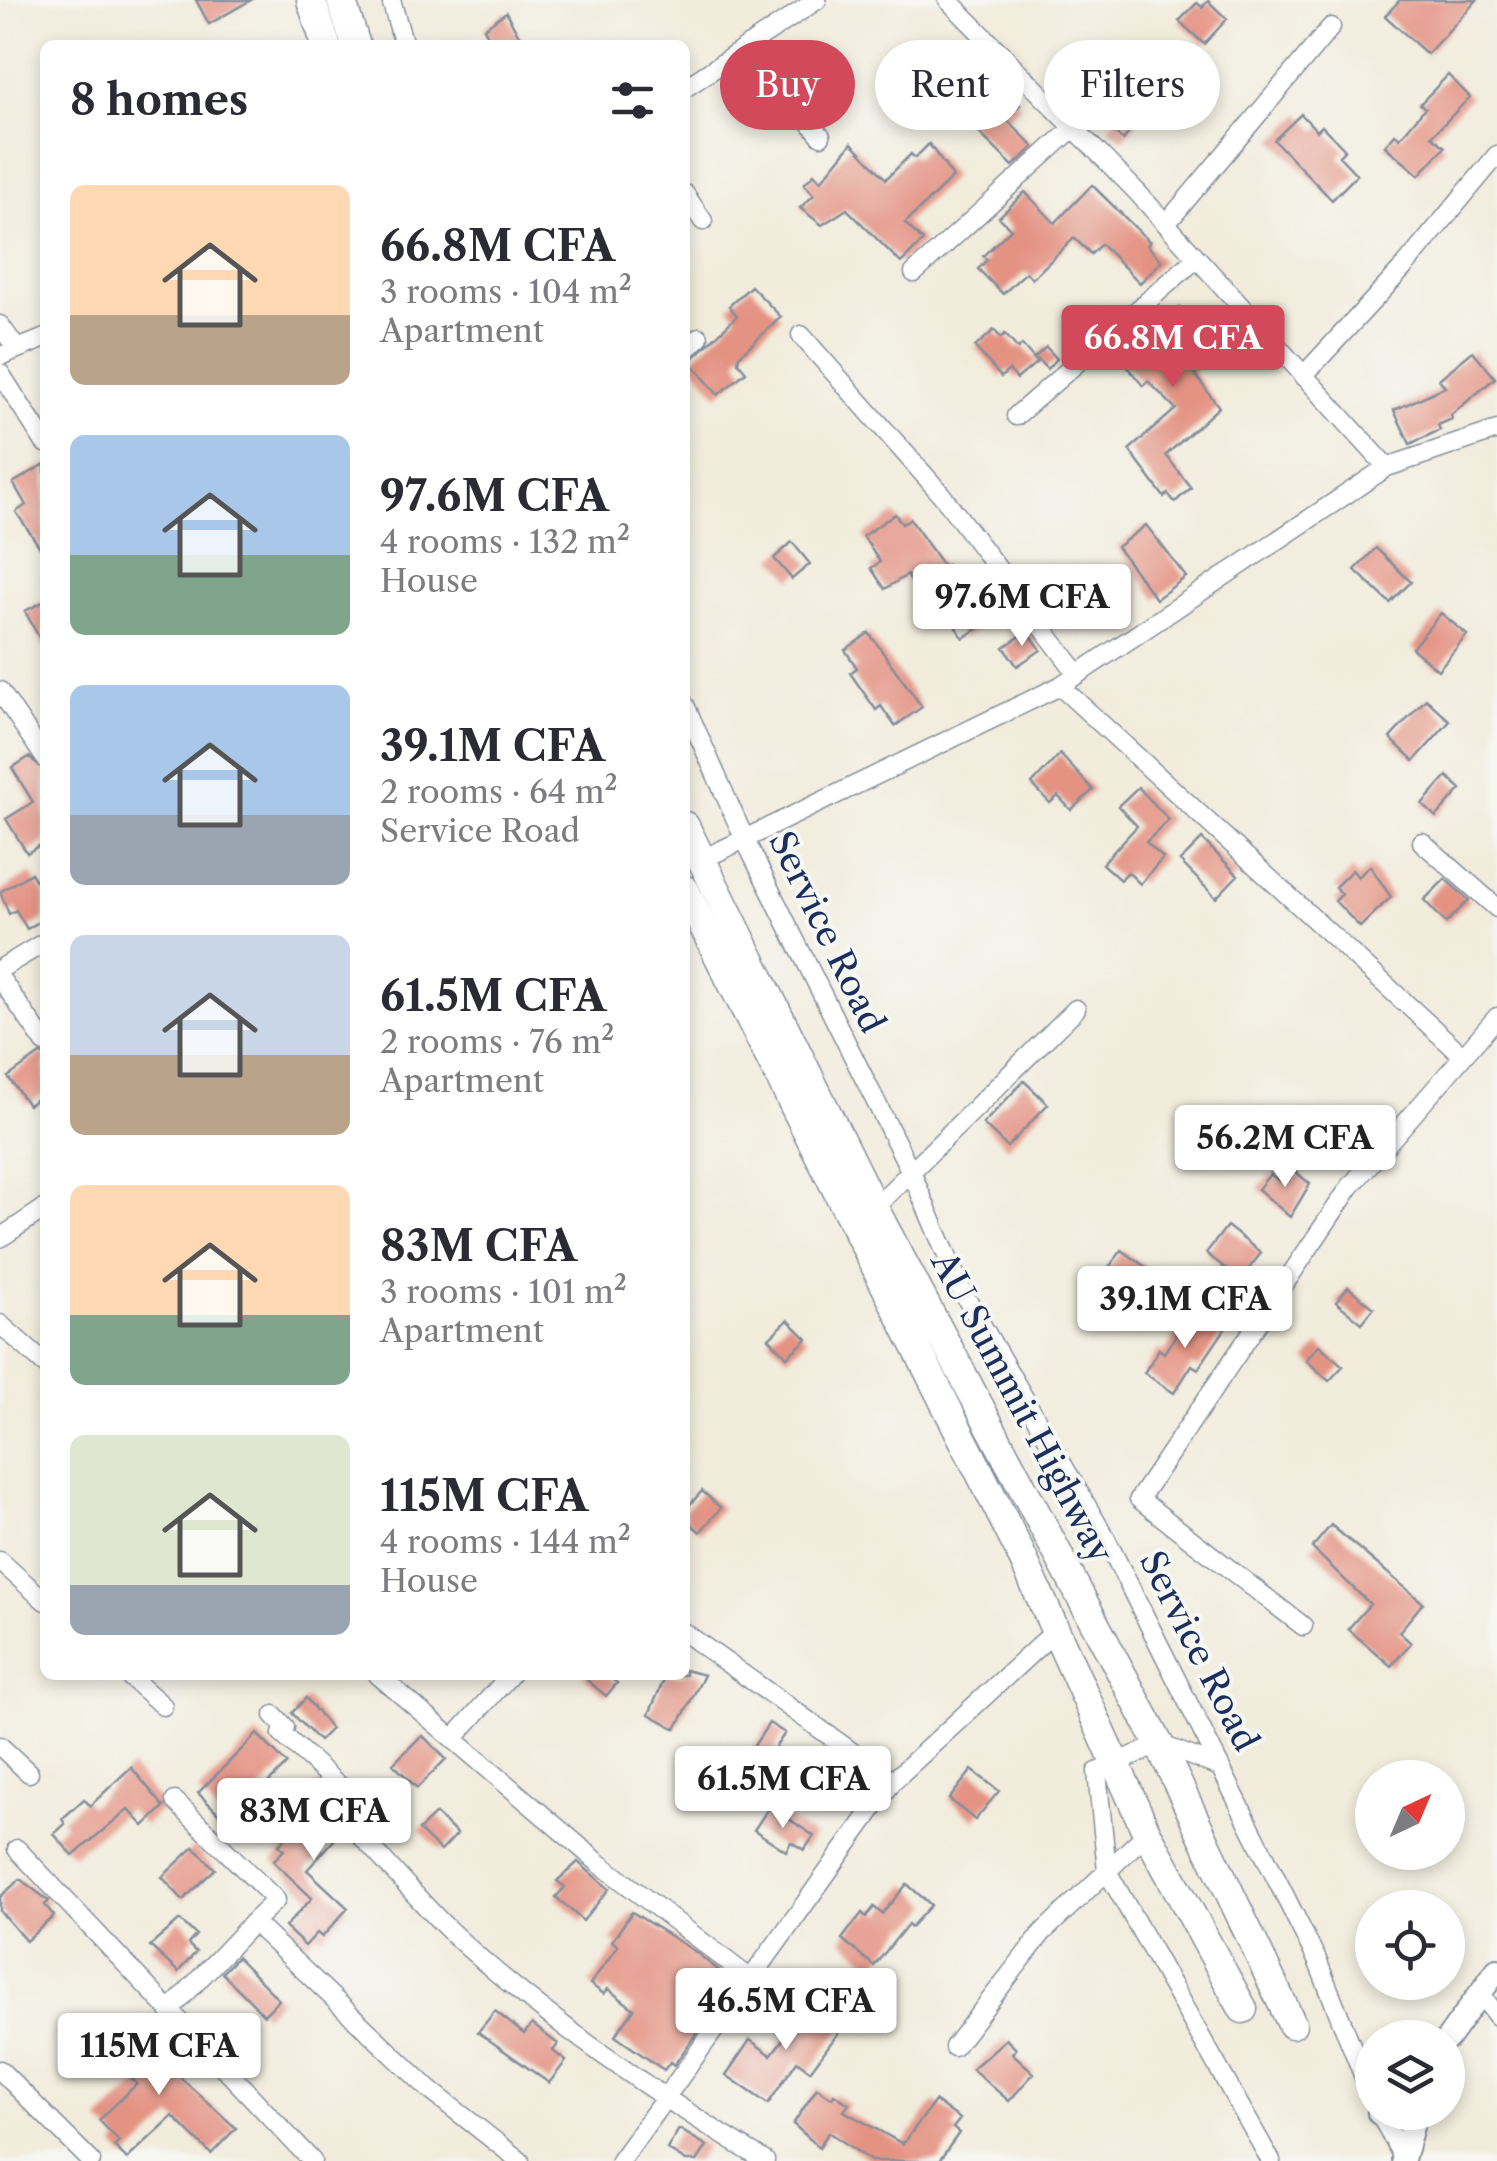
<!DOCTYPE html>
<meta charset="utf-8">
<style>
:root{--surface:#fff;--page:#f2f2f3;--text:#2b2b33;--muted:#7c7c81;--accent:#d1495b}
body{margin:0;font-family:"Libre Caslon Text",serif;background:var(--page);color:var(--text);height:100vh;display:flex;flex-direction:column;font-size:38px;white-space:nowrap}
*{box-sizing:border-box;margin:0}
p{font-size:32px;color:var(--muted)}
.icon{flex:none;width:55px;height:55px;fill:none;stroke:currentColor;stroke-width:2;stroke-linecap:round;stroke-linejoin:round}
.map{position:relative;flex:1;overflow:hidden}
.drawer{position:absolute;left:40px;top:40px;width:650px;height:1640px;display:flex;flex-direction:column;background:var(--surface);border-radius:15px;box-shadow:0 5px 15px #0003}
.drawer>*{flex:none}
.banner{position:absolute;left:720px;top:40px;width:625px;height:90px;display:flex;gap:20px}
.needle{width:65px;rotate:44deg}
.controls{position:absolute;left:1355px;top:1760px;display:grid;gap:20px}
.controls a{display:grid;place-items:center;width:110px;height:110px;border-radius:50%;background:var(--surface);box-shadow:0 5px 15px #0003;font-size:50px}
.price{position:absolute;translate:-50% -85px;padding:0 22px;border-radius:10px;background:#fff;color:#222;font-size:32px;line-height:65px;filter:drop-shadow(0 2px 5px #0008)}
.price::after{content:'';position:absolute;left:50%;top:60px;width:30px;height:22px;margin-left:-15px;background:inherit;clip-path:polygon(0 0,100% 0,50% 100%)}
.price.selected{background:var(--accent);color:#fff}
ul{padding:0;list-style:none}
li{display:flex;align-items:center;gap:30px;height:250px;padding:0 30px}
li span{display:grid;place-items:center;flex:none;width:280px;height:200px;border-radius:15px;color:#555}
li>.icon{margin-inline-start:auto}
span .icon{width:120px;height:120px;fill:#fffc;stroke-width:1}
li b{font-size:42px}
h2{display:flex;justify-content:space-between;align-items:center;height:120px;padding:0 30px;font-size:42px}
.pill{padding:0 35px;border-radius:45px;background:var(--surface);box-shadow:0 5px 15px #0003;font-size:35px;line-height:90px}
.pill.selected{background:var(--accent);color:#fff}
.map>svg:first-child{display:block}
.building{fill:#e49383}
.lines{fill:none;stroke-linecap:round;stroke-linejoin:round}
.minor-casing{stroke:#868e9c;stroke-width:21}
.tertiary-casing{stroke:#868e9c;stroke-width:26}
.primary-casing{stroke:#868e9c;stroke-width:31}
.minor{stroke:#fff;stroke-width:18}
.tertiary{stroke:#fff;stroke-width:22}
.primary{stroke:#fff;stroke-width:28}
.labels{text-anchor:middle;stroke-width:8;stroke-linejoin:round;paint-order:stroke}
.street-label{font-size:35px;fill:#1b2f5e;stroke:#f6f6f2}
</style>
<div class="map">
<svg width="1497" height="2161" viewBox="0 0 1497 2161">
<rect width="100%" height="100%" fill="#f6f6f2"/>
<filter id="ink" filterUnits="userSpaceOnUse"><feTurbulence type="fractalNoise" baseFrequency=".01" numOctaves="2"/><feDisplacementMap in="SourceGraphic" scale="20" xChannelSelector="R" yChannelSelector="G"/><feConvolveMatrix kernelMatrix="1 2 1 2 8 2 1 2 1" color-interpolation-filters="sRGB"/></filter>
<filter id="wash" filterUnits="userSpaceOnUse"><feTurbulence type="fractalNoise" baseFrequency=".0048" numOctaves="4" result="noise"/><feDisplacementMap in="SourceGraphic" scale="40" xChannelSelector="R" yChannelSelector="G"/><feGaussianBlur stdDeviation="2.25" result="paint"/><feColorMatrix in="noise" values="0 0 0 0 0 0 0 0 0 0 0 0 0 0 0 0 0 1.4 0 .05"/><feComposite in="paint" operator="in"/></filter>
<g filter="url(#wash)">
<rect width="100%" height="100%" fill="#f1ecdb"/>
<g id="blocks">
<!-- building -->
<path class="building" d="M 196,0 L 251,0 L 209,24 Z
M 1400,0 L 1477,0 L 1427,54 L 1385,16 Z
M 1208,1 L 1227,19 L 1204,44 L 1179,21 L 1197,3 L 1202,7 Z
M 506,12 L 524,45 L 493,45 L 484,28 Z
M 962,42 L 983,63 L 956,90 L 964,99 L 947,116 L 917,86 L 930,73 L 925,68 L 944,49 L 949,55 Z
M 1448,75 L 1470,97 L 1432,136 L 1445,147 L 1419,175 L 1385,146 L 1395,134 L 1400,138 L 1425,108 L 1420,104 Z
M 1001,86 L 1020,105 L 1006,119 L 1034,147 L 1013,166 L 967,121 Z
M 1130,101 L 1144,114 L 1123,140 L 1108,128 Z
M 1301,114 L 1317,131 L 1322,126 L 1345,150 L 1339,156 L 1357,175 L 1332,200 L 1274,140 Z
M 852,143 L 886,179 L 911,154 L 915,158 L 929,144 L 953,177 L 905,223 L 923,241 L 901,263 L 847,209 L 822,225 L 800,208 L 814,195 L 804,184 L 814,174 L 821,181 Z
M 1092,185 L 1150,242 L 1147,245 L 1162,261 L 1140,283 L 1101,244 L 1091,254 L 1074,238 L 1032,279 L 1026,272 L 1003,294 L 978,269 L 987,260 L 983,256 L 1011,229 L 999,217 L 1025,192 L 1055,223 Z
M 751,286 L 781,317 L 739,356 L 738,362 L 746,372 L 718,395 L 690,361 L 737,316 L 729,306 Z
M 1180,307 L 1187,314 L 1200,310 L 1228,341 L 1193,372 L 1219,407 L 1166,455 L 1191,488 L 1175,502 L 1168,494 L 1164,497 L 1129,450 L 1176,409 L 1148,381 L 1143,386 L 1118,355 L 1142,330 L 1148,337 Z
M 994,330 L 1001,338 L 1005,334 L 1018,349 L 1022,345 L 1037,362 L 1017,379 L 1009,370 L 1001,377 L 975,347 Z
M 1046,347 L 1057,359 L 1047,369 L 1035,357 Z
M 1473,351 L 1495,378 L 1451,415 L 1452,419 L 1438,425 L 1440,430 L 1410,444 L 1394,410 L 1445,387 L 1439,379 Z
M 45,464 L 45,555 L 16,512 L 26,505 L 13,483 Z
M 895,514 L 902,524 L 910,519 L 944,567 L 947,565 L 985,624 L 963,638 L 945,610 L 940,613 L 936,607 L 929,611 L 907,575 L 885,589 L 871,568 L 880,562 L 863,536 Z
M 1146,525 L 1186,577 L 1156,599 L 1117,547 Z
M 792,542 L 810,564 L 792,579 L 774,558 Z
M 1376,548 L 1411,582 L 1390,603 L 1355,570 Z
M 45,601 L 45,649 L 25,611 Z
M 1441,613 L 1467,635 L 1438,670 L 1412,648 Z
M 1028,631 L 1041,650 L 1017,666 L 1004,647 Z
M 869,633 L 922,707 L 895,726 L 881,706 L 876,710 L 850,673 L 857,668 L 845,650 Z
M 1426,699 L 1450,721 L 1414,761 L 1390,738 Z
M 1060,754 L 1093,790 L 1071,810 L 1058,796 L 1050,803 L 1032,784 Z
M 29,757 L 45,770 L 45,842 L 27,853 L 6,819 L 33,802 L 12,768 Z
M 1447,776 L 1461,789 L 1436,817 L 1422,804 Z
M 1138,787 L 1169,820 L 1146,842 L 1163,858 L 1140,884 L 1128,872 L 1120,880 L 1102,864 L 1137,826 L 1118,806 Z
M 1202,839 L 1238,875 L 1216,898 L 1180,861 Z
M 1370,866 L 1391,897 L 1360,927 L 1335,901 L 1342,894 L 1335,887 L 1352,870 L 1358,877 Z
M 31,873 L 45,895 L 45,918 L 27,929 L 16,910 L 9,914 L 0,892 Z
M 1445,879 L 1469,900 L 1446,923 L 1424,900 Z
M 40,1054 L 45,1055 L 45,1093 L 28,1105 L 8,1077 Z
M 1024,1081 L 1048,1104 L 1007,1147 L 983,1124 Z
M 1290,1167 L 1310,1184 L 1290,1217 L 1258,1189 L 1270,1174 L 1279,1181 Z
M 1227,1226 L 1261,1253 L 1240,1280 L 1206,1253 Z
M 1122,1250 L 1150,1270 L 1127,1300 L 1100,1279 Z
M 1348,1287 L 1374,1308 L 1362,1323 L 1336,1302 Z
M 1194,1308 L 1225,1329 L 1198,1369 L 1192,1365 L 1174,1393 L 1144,1373 L 1159,1349 L 1164,1353 Z
M 788,1320 L 807,1339 L 787,1357 L 769,1338 Z
M 1319,1345 L 1343,1366 L 1329,1381 L 1306,1360 Z
M 702,1491 L 721,1508 L 700,1532 L 685,1518 L 685,1510 Z
M 1331,1525 L 1423,1603 L 1399,1632 L 1411,1643 L 1391,1666 L 1348,1629 L 1370,1604 L 1312,1548 Z
M 685,1670 L 704,1675 L 676,1729 L 649,1714 L 666,1675 L 685,1675 Z
M 581,1675 L 607,1675 L 617,1683 L 606,1696 Z
M 306,1698 L 331,1729 L 319,1741 L 292,1713 Z
M 769,1723 L 785,1733 L 761,1768 L 746,1758 Z
M 257,1734 L 287,1764 L 228,1823 L 198,1793 Z
M 422,1735 L 446,1759 L 417,1788 L 393,1764 Z
M 131,1767 L 164,1807 L 144,1826 L 128,1809 L 73,1856 L 54,1834 L 65,1824 L 62,1819 L 84,1799 L 90,1806 Z
M 972,1770 L 999,1791 L 975,1820 L 949,1799 Z
M 319,1784 L 355,1817 L 307,1870 L 348,1908 L 322,1937 L 317,1933 L 305,1946 L 285,1927 L 312,1898 L 273,1861 L 284,1850 L 279,1845 L 311,1810 L 302,1802 Z
M 770,1806 L 814,1836 L 804,1850 L 791,1842 L 786,1851 L 754,1830 Z
M 436,1814 L 457,1834 L 441,1851 L 419,1830 Z
M 194,1847 L 215,1869 L 183,1900 L 162,1877 Z
M 578,1862 L 609,1889 L 583,1921 L 556,1897 L 565,1887 L 557,1881 Z
M 20,1879 L 49,1901 L 45,1905 L 54,1916 L 26,1941 L 0,1911 L 0,1897 Z
M 907,1884 L 931,1905 L 911,1927 L 908,1924 L 874,1966 L 842,1939 L 862,1913 L 866,1917 L 874,1907 L 882,1914 Z
M 632,1912 L 694,1951 L 727,1977 L 725,1981 L 731,1985 L 674,2065 L 670,2062 L 664,2070 L 615,2036 L 634,2009 L 608,1989 L 604,1994 L 590,1984 L 618,1946 L 612,1941 Z
M 180,1920 L 196,1935 L 188,1944 L 196,1952 L 178,1972 L 150,1946 Z
M 237,1957 L 279,2000 L 264,2015 L 222,1973 Z
M 813,2000 L 845,2024 L 810,2071 L 797,2061 L 768,2104 L 726,2075 L 750,2040 L 771,2055 Z
M 495,2011 L 524,2034 L 532,2024 L 558,2044 L 553,2051 L 566,2061 L 549,2083 L 478,2032 Z
M 142,2020 L 147,2026 L 161,2022 L 171,2032 L 151,2051 L 236,2128 L 211,2154 L 173,2116 L 127,2159 L 114,2146 L 119,2141 L 99,2120 L 137,2084 L 132,2079 L 137,2074 L 113,2048 Z
M 1006,2039 L 1016,2049 L 1012,2053 L 1034,2073 L 1009,2101 L 972,2069 Z
M 817,2088 L 832,2098 L 834,2094 L 849,2104 L 844,2111 L 903,2144 L 935,2101 L 960,2119 L 953,2128 L 959,2133 L 939,2161 L 871,2161 L 829,2132 L 819,2147 L 793,2124 Z
M 679,2129 L 707,2146 L 697,2161 L 686,2161 L 667,2149 Z"/>
</g>
</g>
<g filter="url(#ink)">
<use href="#blocks" fill-opacity="0" stroke="#868e9c" stroke-width="2.5"/>
<g class="lines">
<!-- minor casing -->
<g class="minor-casing">
<path id="minor" d="M 391,0 L 404,45
M 948,0 L 1137,192 L 1387,467
M 749,45 L 821,136
M 685,88 L 817,0
M 685,194 L 703,221
M 1166,224 L 1331,27
M 914,273 L 1072,129
M 0,325 L 17,349
M 801,335 L 941,494 L 1077,673
M 685,350 L 699,337
M 0,356 L 45,338
M 0,373 L 45,443
M 1303,376 L 1404,267 L 1497,155
M 1016,416 L 1197,258
M 1060,686 L 1462,1055
M 0,691 L 45,758
M 685,705 L 745,840 L 912,1174 L 962,1291 L 1106,1539 L 1317,1960 L 1372,2097
M 1422,842 L 1497,908
M 701,860 L 1060,686 L 1387,467 L 1497,430
M 0,969 L 45,942
M 0,978 L 45,1043
M 874,1208 L 1076,1009
M 0,1238 L 45,1208
M 0,1324 L 45,1364
M 0,1561 L 45,1601
M 1303,1626 L 1139,1499 L 1350,1187 L 1497,1017
M 685,1633 L 893,1781
M 128,1675 L 163,1706
M 378,1675 L 599,1863 L 752,1980
M 274,1715 L 285,1727 L 282,1734 L 375,1818 L 361,1836 C 391,1867 419,1901 450,1931 C 539,2015 661,2098 765,2161
M 453,1739 L 510,1675
M 0,1746 L 29,1773
M 1220,1767 L 1159,1744 L 1097,1772 L 1107,1871 L 1271,2161
M 175,1801 L 276,1900 L 253,1922 L 430,2090 L 520,2161
M 17,1849 L 312,2161
M 1480,1993 L 1497,2016
M 169,2011 L 253,1922
M 954,2047 L 1042,1933 L 1147,1833
M 0,2070 L 91,2161
M 1379,2112 L 1405,2161
M 620,2161 L 893,1781 L 1054,1632"/>
</g>
<!-- tertiary casing -->
<g class="tertiary-casing">
<path id="tertiary" d="M 1448,2038 L 1497,1970
M 1379,2113 L 1379,2112
M 1403,2159 L 1416,2112"/>
</g>
<!-- primary casing -->
<g class="primary-casing">
<path id="primary" d="M 311,0 L 326,45
M 341,0 L 356,45
M 685,826 L 874,1208 L 1159,1744 L 1292,2024
M 685,890 L 1019,1550 L 1147,1833 L 1243,2009"/>
</g>
<!-- minor -->
<use href="#minor" class="minor"/>
<!-- tertiary -->
<use href="#tertiary" class="tertiary"/>
<!-- primary -->
<use href="#primary" class="primary"/>
</g>
</g>
<g class="labels">
<!-- street labels -->
<g class="street-label">
<text transform="translate(827 932) rotate(64)" y="12">Service Road</text>
<text transform="translate(1022 1407) rotate(62)" y="12">AU Summit Highway</text>
<text transform="translate(1199 1651) rotate(63)" y="12">Service Road</text>
</g>
</g>
</svg>
<div class="controls">
<a><svg class="needle" viewBox="-14 -14 28 28"><path d="M0-13l5 13h-10z" fill="#e53935"/><path d="M0 13l5-13h-10z" fill="#7c7c81"/></svg></a>
<a><svg class="icon" aria-label="locate" viewBox="0 0 24 24"><circle cx="12" cy="12" r="6"/><path d="M12 2v4M12 18v4M2 12h4M18 12h4"/></svg></a>
<a><svg class="icon" aria-label="layers" viewBox="0 0 24 24"><path d="M12 4l9 5-9 5-9-5zM3 14l9 5 9-5"/></svg></a>
</div>
<b class="price selected" style="left:1173px;top:390px">66.8M CFA</b>
<b class="price" style="left:1022px;top:649px">97.6M CFA</b>
<b class="price" style="left:1285px;top:1190px">56.2M CFA</b>
<b class="price" style="left:1185px;top:1351px">39.1M CFA</b>
<b class="price" style="left:783px;top:1831px">61.5M CFA</b>
<b class="price" style="left:314px;top:1863px">83M CFA</b>
<b class="price" style="left:786px;top:2053px">46.5M CFA</b>
<b class="price" style="left:159px;top:2098px">115M CFA</b>
<div class="banner">
<a class="pill selected">Buy</a>
<a class="pill">Rent</a>
<a class="pill">Filters</a>
</div>
<section class="drawer">
<h2>8 homes<svg class="icon" aria-label="filters" viewBox="0 0 24 24"><path d="M4 7h16M4 17h16"/><circle cx="9" cy="7" r="2"/><circle cx="15" cy="17" r="2"/></svg></h2>
<ul>
<li><span style="background:linear-gradient(#ffd9b3 65%,#b9a48a 0)"><svg class="icon" aria-label="home" viewBox="0 0 24 24"><path d="M3 11l9-7 9 7M6 9v11h12V9"/></svg></span><div><b>66.8M CFA</b><p>3 rooms · 104 m²</p><p>Apartment</p></div></li>
<li><span style="background:linear-gradient(#a9c7e8 60%,#7fa58c 0)"><svg class="icon" aria-label="home" viewBox="0 0 24 24"><path d="M3 11l9-7 9 7M6 9v11h12V9"/></svg></span><div><b>97.6M CFA</b><p>4 rooms · 132 m²</p><p>House</p></div></li>
<li><span style="background:linear-gradient(#a9c7e8 65%,#9aa5b1 0)"><svg class="icon" aria-label="home" viewBox="0 0 24 24"><path d="M3 11l9-7 9 7M6 9v11h12V9"/></svg></span><div><b>39.1M CFA</b><p>2 rooms · 64 m²</p><p>Service Road</p></div></li>
<li><span style="background:linear-gradient(#c9d6e8 60%,#b9a48a 0)"><svg class="icon" aria-label="home" viewBox="0 0 24 24"><path d="M3 11l9-7 9 7M6 9v11h12V9"/></svg></span><div><b>61.5M CFA</b><p>2 rooms · 76 m²</p><p>Apartment</p></div></li>
<li><span style="background:linear-gradient(#ffd9b3 65%,#7fa58c 0)"><svg class="icon" aria-label="home" viewBox="0 0 24 24"><path d="M3 11l9-7 9 7M6 9v11h12V9"/></svg></span><div><b>83M CFA</b><p>3 rooms · 101 m²</p><p>Apartment</p></div></li>
<li><span style="background:linear-gradient(#dfe7d0 75%,#9aa5b1 0)"><svg class="icon" aria-label="home" viewBox="0 0 24 24"><path d="M3 11l9-7 9 7M6 9v11h12V9"/></svg></span><div><b>115M CFA</b><p>4 rooms · 144 m²</p><p>House</p></div></li>
</ul>
</section>
</div>
